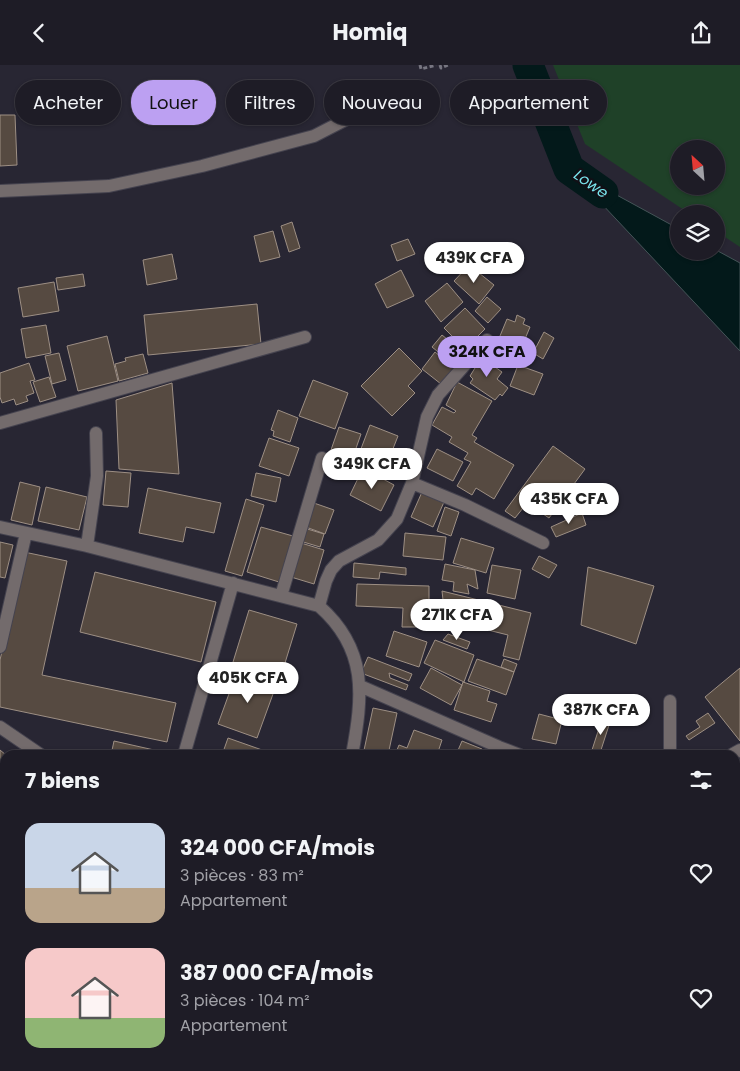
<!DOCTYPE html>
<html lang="fr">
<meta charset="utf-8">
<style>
:root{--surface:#1e1c26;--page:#2b2932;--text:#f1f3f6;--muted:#a1a1a7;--line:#3c3a43;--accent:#bca0f2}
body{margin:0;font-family:Poppins,sans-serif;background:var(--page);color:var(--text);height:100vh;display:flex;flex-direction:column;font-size:19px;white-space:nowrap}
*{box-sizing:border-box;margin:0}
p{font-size:16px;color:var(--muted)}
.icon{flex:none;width:28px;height:28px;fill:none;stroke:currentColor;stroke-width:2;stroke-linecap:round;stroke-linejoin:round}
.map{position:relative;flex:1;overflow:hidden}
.panel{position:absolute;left:0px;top:685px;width:740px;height:321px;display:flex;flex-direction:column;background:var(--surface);border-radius:15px 15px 0 0;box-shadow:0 1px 4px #0004,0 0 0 1px var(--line)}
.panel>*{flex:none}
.guide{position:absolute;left:15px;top:15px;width:710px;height:45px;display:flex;gap:10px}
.needle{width:32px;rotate:334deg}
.tools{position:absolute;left:670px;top:75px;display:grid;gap:10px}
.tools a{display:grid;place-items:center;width:55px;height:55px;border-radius:50%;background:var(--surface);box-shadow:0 1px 4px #0004,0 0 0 1px var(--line);font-size:25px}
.price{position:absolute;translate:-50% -42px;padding:0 11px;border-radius:18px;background:#fff;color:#222;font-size:16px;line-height:32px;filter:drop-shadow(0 1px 2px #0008)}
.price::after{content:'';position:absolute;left:50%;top:30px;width:15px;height:11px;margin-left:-8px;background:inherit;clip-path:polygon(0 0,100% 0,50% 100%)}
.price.selected{background:var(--accent);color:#111}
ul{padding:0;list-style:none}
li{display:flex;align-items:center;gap:15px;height:125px;padding:0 25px}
li span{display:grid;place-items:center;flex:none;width:140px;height:100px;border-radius:15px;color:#555}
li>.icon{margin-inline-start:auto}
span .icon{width:60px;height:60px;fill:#fffc;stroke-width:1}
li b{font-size:21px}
h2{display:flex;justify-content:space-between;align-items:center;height:60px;padding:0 25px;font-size:21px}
.tag{padding:0 18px;border-radius:22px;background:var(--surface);box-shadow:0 1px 4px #0004,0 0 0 1px var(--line);font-size:18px;line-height:45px}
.tag.selected{background:var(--accent);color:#111}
header{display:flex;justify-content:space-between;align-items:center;height:65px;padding:0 25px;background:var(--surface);font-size:22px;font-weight:700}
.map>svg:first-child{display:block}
.green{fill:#1f4128;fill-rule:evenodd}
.water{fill:#03191a;stroke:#445457}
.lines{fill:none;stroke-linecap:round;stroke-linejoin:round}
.river{stroke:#03191a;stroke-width:31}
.building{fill:#564a41;stroke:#9d8f84}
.minor-casing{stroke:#45434f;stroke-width:14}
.path{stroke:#777681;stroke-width:3;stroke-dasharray:4 2.5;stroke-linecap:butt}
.minor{stroke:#736b6c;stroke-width:12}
.labels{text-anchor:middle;stroke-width:4.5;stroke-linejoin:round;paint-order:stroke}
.water-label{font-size:15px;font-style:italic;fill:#7ae7ef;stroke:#111016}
</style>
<header><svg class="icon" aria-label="back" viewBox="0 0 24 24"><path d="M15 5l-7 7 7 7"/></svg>Homiq<svg class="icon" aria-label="share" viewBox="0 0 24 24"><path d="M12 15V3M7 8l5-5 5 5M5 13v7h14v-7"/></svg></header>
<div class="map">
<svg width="740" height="1006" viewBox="0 0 740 1006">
<rect width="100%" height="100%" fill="#282633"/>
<!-- green -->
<path class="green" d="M 553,0 L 740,0 L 740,182 L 716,166 L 716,149 L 690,149 L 585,79 ZM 679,84 L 716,84 L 716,121 L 679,121 Z"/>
<!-- water -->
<path class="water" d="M 569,104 L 679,164 L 679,186 L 716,185 L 740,198 L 740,286 Z"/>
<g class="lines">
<!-- river -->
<path class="river" d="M 528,0 L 569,104 L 603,128"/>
</g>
<!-- building -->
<path class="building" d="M 0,50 L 15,50 L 17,100 L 0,101 Z
M 292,157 L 300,183 L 289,187 L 281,161 Z
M 273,166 L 280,192 L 260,197 L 254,171 Z
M 408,174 L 415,189 L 397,196 L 391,180 Z
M 172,189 L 177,214 L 147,220 L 143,195 Z
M 469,200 L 494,220 L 479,239 L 454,216 Z
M 401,205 L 414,231 L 387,243 L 375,219 Z
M 83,209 L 85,221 L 58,225 L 56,213 Z
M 54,217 L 59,246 L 23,252 L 18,223 Z
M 447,218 L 463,237 L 441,257 L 425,236 Z
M 487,232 L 501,244 L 488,258 L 475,246 Z
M 257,239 L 261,279 L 148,290 L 144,250 Z
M 465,243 L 485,264 L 465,284 L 444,263 Z
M 517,250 L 525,254 L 523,259 L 530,262 L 517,293 L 495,283 L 507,254 L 515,257 Z
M 46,260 L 51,288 L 26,293 L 21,264 Z
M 544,267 L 554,273 L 543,294 L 533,288 Z
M 442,270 L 463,287 L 453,299 L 432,282 Z
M 107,271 L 118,316 L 78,326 L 67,281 Z
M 399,283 L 422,306 L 408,321 L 415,328 L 392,351 L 361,321 Z
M 435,287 L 454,303 L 441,319 L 422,304 Z
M 59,288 L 66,315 L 52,319 L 45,291 Z
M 143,289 L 148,308 L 119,316 L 115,299 L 126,296 L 125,293 Z
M 478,290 L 502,307 L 497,314 L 508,323 L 502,331 L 500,329 L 495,335 L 470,318 L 473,314 L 470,311 L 475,303 L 471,300 Z
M 29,298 L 35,315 L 30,316 L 34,328 L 26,331 L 28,336 L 16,340 L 14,334 L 2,338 L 0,332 L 0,308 Z
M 518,300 L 543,309 L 534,330 L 510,321 Z
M 49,312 L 56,332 L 40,337 L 33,317 Z
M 313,315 L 348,328 L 335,364 L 299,351 Z
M 457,317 L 492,336 L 472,370 L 477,373 L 474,377 L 514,400 L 494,434 L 476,423 L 472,430 L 457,421 L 471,397 L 464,394 L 468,388 L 449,377 L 452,372 L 432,360 L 442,342 L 454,348 L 456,346 L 446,340 Z
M 172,318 L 179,409 L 119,404 L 116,335 Z
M 278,345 L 298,353 L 290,377 L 273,371 L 274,366 L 271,365 Z
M 370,360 L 398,371 L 387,399 L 359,389 Z
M 339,362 L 361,369 L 354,389 L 360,391 L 353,411 L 325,402 Z
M 269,373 L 299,383 L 289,411 L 259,401 Z
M 553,381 L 585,404 L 549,453 L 527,438 L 515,453 L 505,446 Z
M 437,384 L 463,397 L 453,416 L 427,403 Z
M 363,403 L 394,420 L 381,446 L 350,430 Z
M 106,406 L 131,408 L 128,442 L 103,440 Z
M 256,408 L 281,413 L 276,437 L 251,431 Z
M 20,417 L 40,422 L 32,460 L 11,455 Z
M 46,422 L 87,432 L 79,465 L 38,456 Z
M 148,423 L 221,438 L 214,468 L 186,462 L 183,477 L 139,468 Z
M 590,423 L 599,436 L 578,445 L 573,433 Z
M 422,427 L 444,437 L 433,462 L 411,452 Z
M 246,434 L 264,440 L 242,511 L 225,506 Z
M 311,437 L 334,445 L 325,469 L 303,461 Z
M 445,442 L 459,447 L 451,471 L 437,466 Z
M 582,448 L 586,460 L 556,472 L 551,462 Z
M 261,462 L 293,471 L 279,517 L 247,507 Z
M 304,463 L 324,469 L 320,482 L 300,476 Z
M 405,468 L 446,472 L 443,495 L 403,491 Z
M 461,473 L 494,483 L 486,508 L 453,498 Z
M 0,477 L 13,480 L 5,513 L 0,512 Z
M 301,478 L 324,485 L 314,519 L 291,512 Z
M 24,487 L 67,496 L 42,610 L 176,638 L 167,677 L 0,642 L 0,595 Z
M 539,491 L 557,500 L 549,513 L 532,504 Z
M 354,498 L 406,503 L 406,510 L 380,507 L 379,514 L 353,512 Z
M 445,499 L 475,505 L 478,524 L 467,519 L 469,529 L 453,526 L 454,517 L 442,515 Z
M 492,500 L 521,505 L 515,534 L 487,528 Z
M 588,502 L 654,521 L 636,579 L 581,560 Z
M 95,507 L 216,537 L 201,597 L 80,567 Z
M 357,519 L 429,521 L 429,538 L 422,538 L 421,562 L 402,562 L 403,543 L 356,541 Z
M 442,526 L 531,548 L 519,595 L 503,591 L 508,570 L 460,558 L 463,547 L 450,543 L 443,535 Z
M 249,545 L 297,559 L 281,611 L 233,597 Z
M 394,566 L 427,577 L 419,602 L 386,591 Z
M 448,569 L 470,577 L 467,584 L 443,575 Z
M 435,575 L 474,590 L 464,617 L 424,598 Z
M 368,592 L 412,609 L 409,616 L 389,608 L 390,613 L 408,620 L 406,625 L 361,608 Z
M 477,594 L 514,607 L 506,630 L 468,616 Z
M 504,594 L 517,599 L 514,607 L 501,602 Z
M 431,603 L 462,620 L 451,640 L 420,623 Z
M 740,603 L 740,676 L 705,632 Z
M 238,604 L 277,618 L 257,673 L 218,659 Z
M 463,617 L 490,626 L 487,636 L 497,639 L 491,657 L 454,645 Z
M 373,643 L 397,648 L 388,690 L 363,690 Z
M 708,648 L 715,658 L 689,675 L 686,671 L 700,662 L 696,656 Z
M 539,649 L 562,655 L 556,679 L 532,674 Z
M 602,654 L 610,657 L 600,688 L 592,685 Z
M 414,665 L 442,675 L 437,690 L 395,690 L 399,680 L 407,683 Z
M 228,673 L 265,686 L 263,690 L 222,690 Z
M 114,676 L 163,687 L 163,690 L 111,690 Z
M 462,676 L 482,684 L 480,690 L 456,690 Z
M 0,685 L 6,690 L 5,724 L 0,719 Z
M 5,770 L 5,798 L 0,793 L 0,775 Z
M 0,812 L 5,817 L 5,838 L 0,843 Z
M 5,906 L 5,928 L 0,925 L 0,914 Z
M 4,982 L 5,999 L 0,1003 L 0,985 Z
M 37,1001 L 49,1001 L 52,1006 L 29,1006 Z
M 265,1001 L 311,1001 L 309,1006 L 263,1006 Z
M 327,1001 L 337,1001 L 341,1004 L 339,1006 L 324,1006 Z
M 404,1001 L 411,1001 L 415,1006 L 402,1006 Z
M 498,1001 L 517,1001 L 513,1006 L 503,1006 Z
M 524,1001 L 549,1001 L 553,1006 L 520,1006 Z"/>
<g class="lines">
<!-- minor casing -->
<g class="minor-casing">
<path id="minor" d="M 0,126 L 109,121 L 202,101 L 314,71 L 351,52 L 363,37
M 0,358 L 305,272
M 412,418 L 465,440 L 543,478
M 0,462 L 87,481 L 319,541 C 368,584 363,631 352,690
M 87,481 L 97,411 L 96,368
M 281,531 L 322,393
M 319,541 L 326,516 L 331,505 L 339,496 L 378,475 L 397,454 L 412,418 L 427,352 L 438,330 L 487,275
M 0,582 L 26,468
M 360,621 L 499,682 L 520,690
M 0,662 L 41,690
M 184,690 L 233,518
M 670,690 L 670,636
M 731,690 L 740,685
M 83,1001 L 91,1006
M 253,1006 L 256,1001
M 315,1006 L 316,1001"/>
</g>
<!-- path -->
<path class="path" d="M 420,0 L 421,4 L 436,0
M 440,0 L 441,3 L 448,0"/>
<!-- minor -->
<use href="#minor" class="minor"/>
</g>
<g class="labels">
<!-- water labels -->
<g class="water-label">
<text transform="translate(591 119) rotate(35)" y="5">Lowe</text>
</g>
</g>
</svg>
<div class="tools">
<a><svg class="needle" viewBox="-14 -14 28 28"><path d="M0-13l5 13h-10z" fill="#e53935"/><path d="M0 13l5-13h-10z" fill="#a1a1a7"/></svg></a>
<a><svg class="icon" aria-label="layers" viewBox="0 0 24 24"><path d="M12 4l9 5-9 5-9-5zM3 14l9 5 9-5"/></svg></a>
</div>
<b class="price" style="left:474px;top:219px">439K CFA</b>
<b class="price selected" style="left:487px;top:313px">324K CFA</b>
<b class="price" style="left:372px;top:425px">349K CFA</b>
<b class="price" style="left:569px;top:460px">435K CFA</b>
<b class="price" style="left:457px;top:576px">271K CFA</b>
<b class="price" style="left:248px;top:639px">405K CFA</b>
<b class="price" style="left:601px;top:671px">387K CFA</b>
<div class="guide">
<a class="tag">Acheter</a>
<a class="tag selected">Louer</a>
<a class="tag">Filtres</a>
<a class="tag">Nouveau</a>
<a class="tag">Appartement</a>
</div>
<section class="panel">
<h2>7 biens<svg class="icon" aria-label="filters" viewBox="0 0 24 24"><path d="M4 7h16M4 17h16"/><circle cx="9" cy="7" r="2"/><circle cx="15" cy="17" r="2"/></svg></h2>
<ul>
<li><span style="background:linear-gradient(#c9d6e8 65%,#b9a48a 0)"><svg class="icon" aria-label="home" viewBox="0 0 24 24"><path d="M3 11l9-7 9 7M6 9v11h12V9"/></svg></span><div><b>324 000 CFA/mois</b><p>3 pièces · 83 m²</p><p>Appartement</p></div><svg class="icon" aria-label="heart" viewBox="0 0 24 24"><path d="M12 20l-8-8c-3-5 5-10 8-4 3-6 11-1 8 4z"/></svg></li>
<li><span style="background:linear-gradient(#f6c9c9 70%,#8fb573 0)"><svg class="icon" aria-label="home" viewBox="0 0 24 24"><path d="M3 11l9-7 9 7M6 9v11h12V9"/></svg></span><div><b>387 000 CFA/mois</b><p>3 pièces · 104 m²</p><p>Appartement</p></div><svg class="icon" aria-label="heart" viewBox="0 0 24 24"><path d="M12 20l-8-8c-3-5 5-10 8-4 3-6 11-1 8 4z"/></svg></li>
</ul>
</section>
</div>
